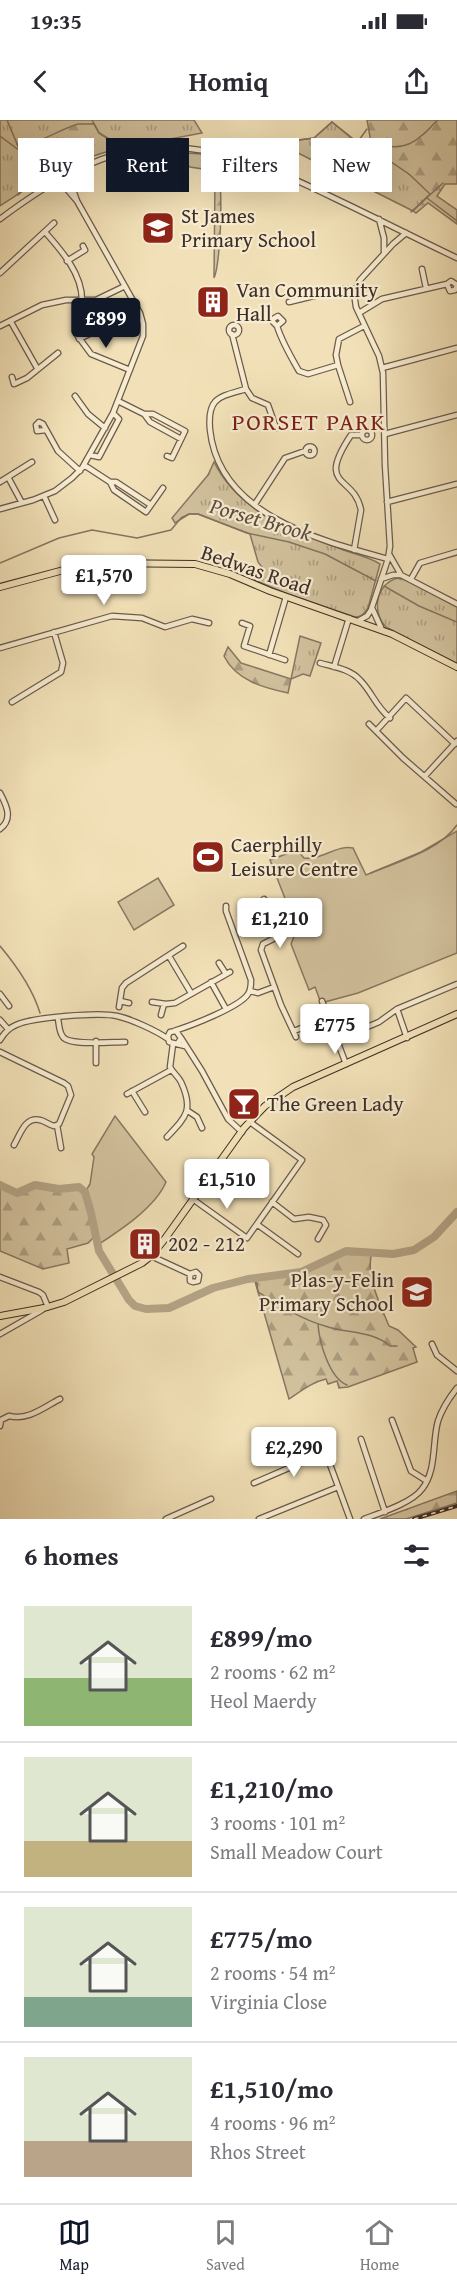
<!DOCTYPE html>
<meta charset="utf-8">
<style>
:root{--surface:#fff;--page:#f2f2f3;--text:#2b2b33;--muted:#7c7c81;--line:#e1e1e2;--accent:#111827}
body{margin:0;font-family:"Gentium Book Plus",serif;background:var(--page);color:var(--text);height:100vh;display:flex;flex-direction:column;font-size:22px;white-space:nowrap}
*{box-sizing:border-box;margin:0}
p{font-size:20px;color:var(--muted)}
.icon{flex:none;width:33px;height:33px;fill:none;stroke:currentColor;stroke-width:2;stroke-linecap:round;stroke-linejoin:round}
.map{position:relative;height:1399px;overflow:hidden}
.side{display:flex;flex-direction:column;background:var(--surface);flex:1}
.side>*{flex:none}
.guide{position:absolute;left:18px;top:18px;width:422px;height:54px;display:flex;gap:12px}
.price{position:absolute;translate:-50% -51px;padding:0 14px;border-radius:6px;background:#fff;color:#222;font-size:20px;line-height:39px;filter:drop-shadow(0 2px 3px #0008)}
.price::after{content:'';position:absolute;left:50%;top:36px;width:18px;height:14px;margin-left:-9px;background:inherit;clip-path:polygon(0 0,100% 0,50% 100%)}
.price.active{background:var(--accent);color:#fff}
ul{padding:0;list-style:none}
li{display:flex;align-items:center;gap:18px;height:150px;padding:0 24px}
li+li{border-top:2px solid var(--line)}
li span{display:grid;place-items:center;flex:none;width:168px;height:120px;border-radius:0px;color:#555}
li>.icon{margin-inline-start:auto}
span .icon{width:72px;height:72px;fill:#fffc;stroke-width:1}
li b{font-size:26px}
h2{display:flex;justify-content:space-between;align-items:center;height:72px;padding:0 24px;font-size:26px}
.chip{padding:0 21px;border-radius:0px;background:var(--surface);box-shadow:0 6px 24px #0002;font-size:21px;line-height:54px}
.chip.active{background:var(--accent);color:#fff}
.status{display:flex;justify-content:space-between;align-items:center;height:42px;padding:0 30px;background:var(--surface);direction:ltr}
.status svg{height:16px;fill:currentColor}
header{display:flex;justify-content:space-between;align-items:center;height:78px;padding:0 24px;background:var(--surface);font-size:27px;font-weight:600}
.menu{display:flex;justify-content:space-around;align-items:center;height:84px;border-top:2px solid var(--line);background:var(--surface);font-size:16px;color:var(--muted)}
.menu a{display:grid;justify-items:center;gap:3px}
.menu .active{color:var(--accent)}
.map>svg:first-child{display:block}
.grass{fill:url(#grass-tufts);stroke:#887863;stroke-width:1.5}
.forest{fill:url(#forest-firs);stroke:#887863;stroke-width:1.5}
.green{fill:#d3c39f;stroke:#887863;stroke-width:1.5}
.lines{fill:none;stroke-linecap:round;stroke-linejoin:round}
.stream{stroke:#847561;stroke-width:1.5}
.river{stroke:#b4a487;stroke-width:8}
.minor-casing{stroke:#6a5b4b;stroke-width:7}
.major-casing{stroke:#3d2e27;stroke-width:8}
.minor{stroke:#f7ecd1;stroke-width:4.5}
.major{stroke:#f2e1b8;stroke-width:6}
.rail-casing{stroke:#3d2e27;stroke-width:4}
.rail{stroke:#f7ecd1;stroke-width:1.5;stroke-dasharray:4.5;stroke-linecap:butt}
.labels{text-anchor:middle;stroke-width:4.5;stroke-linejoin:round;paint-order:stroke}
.poi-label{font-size:21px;fill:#3d2e27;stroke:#f7ecd1;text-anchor:start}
.street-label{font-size:21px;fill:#3d2e27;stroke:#f7ecd1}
.water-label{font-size:22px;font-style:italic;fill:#5b4c3f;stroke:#f7ecd1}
.quarter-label{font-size:24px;letter-spacing:1.5px;fill:#7a1f14;stroke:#f7ecd1}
</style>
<div class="status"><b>19:35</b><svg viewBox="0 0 49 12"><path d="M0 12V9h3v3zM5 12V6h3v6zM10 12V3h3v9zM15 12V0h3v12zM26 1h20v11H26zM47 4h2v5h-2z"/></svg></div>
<header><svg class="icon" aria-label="back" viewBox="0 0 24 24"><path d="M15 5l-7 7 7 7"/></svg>Homiq<svg class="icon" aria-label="share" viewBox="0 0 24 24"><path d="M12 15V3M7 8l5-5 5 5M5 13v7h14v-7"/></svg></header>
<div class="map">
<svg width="457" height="1399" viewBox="0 0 457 1399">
<defs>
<pattern id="grass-tufts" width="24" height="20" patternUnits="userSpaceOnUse" patternTransform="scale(1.5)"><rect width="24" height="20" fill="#d3c39f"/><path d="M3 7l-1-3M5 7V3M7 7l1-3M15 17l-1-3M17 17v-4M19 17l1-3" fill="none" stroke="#ac9f82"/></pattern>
<pattern id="forest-firs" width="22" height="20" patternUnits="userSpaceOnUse" patternTransform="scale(1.5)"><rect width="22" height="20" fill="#d3c39f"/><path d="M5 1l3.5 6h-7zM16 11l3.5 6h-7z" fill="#ac9f82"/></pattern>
</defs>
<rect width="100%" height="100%" fill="#f2e1b8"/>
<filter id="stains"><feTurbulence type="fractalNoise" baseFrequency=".00333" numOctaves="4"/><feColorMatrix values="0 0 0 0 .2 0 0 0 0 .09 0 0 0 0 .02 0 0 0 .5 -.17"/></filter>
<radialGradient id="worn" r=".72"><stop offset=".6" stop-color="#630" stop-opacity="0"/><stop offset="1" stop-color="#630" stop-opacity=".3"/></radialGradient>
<!-- grass -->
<path class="grass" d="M 0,0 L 194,0 L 202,13 L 123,28 L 99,13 L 94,4 C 62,5 48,24 18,24 L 31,57 C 24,73 13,77 0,86 Z
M 332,2 L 356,21 L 359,20 L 409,54 L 431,74 L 413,91 L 286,27 L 299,20 L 314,18 Z
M 214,342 C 239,392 291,411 341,429 C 354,434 369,437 380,444 L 368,488 C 364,494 361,497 355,497 L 288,474 L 254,460 L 259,458 L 265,451 L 258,442 L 250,414 L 198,394 L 189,394 L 175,403 L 172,398 L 208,355 Z
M 398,458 L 407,460 L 457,487 L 457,544 L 386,507 C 371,492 376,463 398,458 Z
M 300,516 L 321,523 L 310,556 L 303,554 L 291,559 Z"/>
<!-- forest -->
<path class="forest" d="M 367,0 L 457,0 L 457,64 L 445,64 L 437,76 L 457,90 L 457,104 L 428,83 L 416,93 L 413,91 L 430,74 L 409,54 L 359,20 L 371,22 Z
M 78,4 L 94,4 L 99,13 L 123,28 C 90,34 64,48 36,66 L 17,24 C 42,24 55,11 78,4 Z
M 187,33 C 194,34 209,33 214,38 C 225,48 221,144 214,158 L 215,59 L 203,49 L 190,47 L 185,43 L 182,47 L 139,43 L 133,38 L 144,34 Z
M 228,527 L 241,543 L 291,559 L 288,573 C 265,568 236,561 224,536 Z
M 0,1065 L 17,1073 L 35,1065 L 59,1069 L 79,1067 L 85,1072 L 97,1114 L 88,1123 L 67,1129 L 69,1143 L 43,1149 L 0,1131 Z
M 346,1131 L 372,1132 C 365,1155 380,1184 389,1206 L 398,1210 L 416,1227 L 413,1228 L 417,1242 L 348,1267 L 339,1268 L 337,1261 L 328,1264 L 326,1259 C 312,1262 301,1271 289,1279 L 254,1158 L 301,1152 Z
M 457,1371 L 457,1383 L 406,1399 L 380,1399 Z"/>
<!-- green -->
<path class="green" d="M 457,711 L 457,833 L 358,873 L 321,883 L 315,867 L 309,870 L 291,824 L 297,809 L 270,740 L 297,730 L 304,738 C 323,740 335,725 353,728 L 366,755 L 421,732 Z
M 158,758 L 174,785 L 134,810 L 118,782 Z
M 115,996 L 166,1062 C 155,1088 119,1111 96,1126 L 97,1114 L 85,1072 L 90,1064 L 94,1037 L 92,1034 Z"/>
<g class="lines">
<!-- stream -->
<path class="stream" d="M 7,0 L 31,57
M 92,0 L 99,13 L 123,28
M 0,16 L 20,31
M 359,20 L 367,9
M 286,27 L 299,20 L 314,18 L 332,2 L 356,22 L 359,20 C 381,25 402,34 421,16 C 427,12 432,5 438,0
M 18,75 L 26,68 L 36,47
M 427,78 L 457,101
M 411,92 L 443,63
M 0,443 L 59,418 L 92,410 L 137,418 L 171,410 L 181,398 L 189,394 L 198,394 L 247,413 L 289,422 L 325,434 L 376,461
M 384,466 L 419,486 L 457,502
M 371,753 C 399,741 439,731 457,705
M 0,826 C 16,845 33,870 40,893
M 254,1158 L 257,1164 L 258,1172 C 279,1185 301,1199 325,1206 C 348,1214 371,1210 390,1226 L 397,1226
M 318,1204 C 319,1221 329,1258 347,1265"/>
<!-- river -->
<path class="river" d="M 0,1065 L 17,1073 L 35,1065 L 59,1069 L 79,1067 L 85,1072 L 91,1093 L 99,1131 L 129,1180 L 135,1186 L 146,1189 L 169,1188 L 213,1168 L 248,1159 L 301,1152 L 346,1131 L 393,1134 L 414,1130 L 434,1117 L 457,1092"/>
<!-- minor casing -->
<g class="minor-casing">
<path id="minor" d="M 59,60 L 77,81
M 0,99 C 43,67 96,32 151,28 C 219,23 279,51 338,80 C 378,99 417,119 457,138
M 379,99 L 384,118 L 384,132
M 45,112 C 62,131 82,154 82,180
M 67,141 L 85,130 L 83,126
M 422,149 L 426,168
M 0,153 L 54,103
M 447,164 L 450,171 L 455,170 L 457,166
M 289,182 L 342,169 L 355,169
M 359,193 L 382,179 L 447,164 L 451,161 L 457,165
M 11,202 L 37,248
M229 210a5 5 0 1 1 10 0a5 5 0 1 1-10 0Z
M 0,206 L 42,185 L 66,180 L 96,180 L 125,166
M 277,206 L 273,202 L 273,199 L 278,196 L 283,201 L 277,206 C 282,222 291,237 299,251 L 308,254 L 338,245 L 336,235 L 339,219 L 364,206
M 116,213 L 117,203
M 232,214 L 246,269 L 252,278 L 268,285 L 276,308
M 77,215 L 91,234 L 130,250
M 79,219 L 101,208 L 117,208
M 338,245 L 350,282
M 382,248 L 457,228
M 12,257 L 14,264 L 27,258 L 58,233
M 246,269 C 219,277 207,277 210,310 C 219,395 319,420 388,439
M 75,276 L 88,294 L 105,308
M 118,281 L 144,294 L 153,294 L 185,311 L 172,338 L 167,336
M 144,294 L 150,302 L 181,319
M 46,310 L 37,311 L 36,305 L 39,302 L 43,304 L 58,331 L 80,351
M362 315a5 5 0 1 1 10 0a5 5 0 1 1-10 0Z
M 385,314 L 457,295
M305.5 331a4.5 4.5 0 1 1 9 0a4.5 4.5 0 1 1-9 0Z
M 90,335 L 99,337 L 119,299 L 113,293
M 84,345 L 110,362 L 116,362 L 151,385 L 146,392 L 114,370 L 110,362
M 8,357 L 22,383
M 0,362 L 32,342
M 44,376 L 55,400
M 387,382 L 457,364
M 255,384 L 285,338 L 305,331
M 151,385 L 163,368
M 0,389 L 33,380 L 55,371 L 72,358 L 82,348 L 113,293 L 143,216 L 143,204 L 140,193 L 77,81 L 68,56
M 354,430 L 361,390 C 354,354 315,369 351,315 L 362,315
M 389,434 L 401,455 L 457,484
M 381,459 L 393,455 L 401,455
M 411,459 L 420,443 L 457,432
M 372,488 L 382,510
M 358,501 L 367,496 L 371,490 L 388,439 L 390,426 L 385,345 L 383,253 L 379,236 L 356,187 L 354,173 L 360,160 L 393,124 L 406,113
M 242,503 L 250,506 L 244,526 L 285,540
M 0,528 L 112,496 L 142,498 L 165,507 L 192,499 L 209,503
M 269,535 L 286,477
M 320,543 C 334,547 350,549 360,560 C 372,572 376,587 390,598
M 334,547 L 349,498
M 12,582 L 61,552 L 63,543 L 54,512
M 369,604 L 403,638 L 456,684
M 376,611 L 406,578 L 455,624
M 425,656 L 457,621
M 0,673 C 7,686 13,699 0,709
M 264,779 L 277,817 L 263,824 L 261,830 L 281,885 L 296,917
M 169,836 L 191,873
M 219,843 L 226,854
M 211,862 L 226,889
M 250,871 L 258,873 L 274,867
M 0,874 L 9,886
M 120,881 L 129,883
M 322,881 L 346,944
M 152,882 L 166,884 L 175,883 L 230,852
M 119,887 L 122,868 L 126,863 L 183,826
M 397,889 L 407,918
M 161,895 L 164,884
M 58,898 C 59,905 59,912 63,917 C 70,926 112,922 125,922
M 0,900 L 8,909
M 174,911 C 190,906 240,887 248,874 C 251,870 251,865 251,860 L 226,791 L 226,786
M 294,911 L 309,905
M 181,918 L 202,951 L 228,999 L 242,1012
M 0,920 C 4,913 9,908 16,905 C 33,897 100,892 117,896 C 131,899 157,911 168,919
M 336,920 L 379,902 L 397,889 L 457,864
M 178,923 L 181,918 L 176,911 L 170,912 L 168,916 L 169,922 L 185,926
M 0,932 L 64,963 L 68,966 L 71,975 L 59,1004 L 54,1006 C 49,1005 45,1001 40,1000 C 25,996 20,1015 14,1025
M 96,943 L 96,921
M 132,971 L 145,992
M 127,974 L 171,950
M 188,991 L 197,997 L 202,1008
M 57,1005 L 61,1028
M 167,1017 C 186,997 194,990 181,962 C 178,956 173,953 170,947 L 173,924
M 194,1080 L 247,1118 L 302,1040 L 250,1002
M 272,1082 L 294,1099 L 309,1097 L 323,1100 L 326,1105 L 318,1119
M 258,1105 L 298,1134
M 151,1136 L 190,1154 L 196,1152 L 199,1155 L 198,1161 L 193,1162 L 190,1161 L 190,1154
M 0,1157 L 39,1172 L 43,1175 L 48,1187
M 0,1214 L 42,1190
M 432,1224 L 437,1235 L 457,1251
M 392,1300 L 411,1351 L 427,1361
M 0,1306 L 1,1300 L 9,1296 C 28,1301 44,1287 60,1279
M 320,1317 L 350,1399
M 361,1319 L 385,1392
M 254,1363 L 326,1332
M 166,1399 L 211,1379
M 259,1399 L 338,1367
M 364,1399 C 380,1393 412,1383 422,1369 C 437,1350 432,1322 438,1301 C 442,1289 449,1278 457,1268"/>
</g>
<!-- major casing -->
<g class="major-casing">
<path id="major" d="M 0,467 L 75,447 L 101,443 L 195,444 L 230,454 L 270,471 L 392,514 L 457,547
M 0,1196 L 44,1188 L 64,1182 L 142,1143 L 151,1136 L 164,1120 L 244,1008 L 265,986 L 293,967 L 457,894"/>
</g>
<!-- minor -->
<use href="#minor" class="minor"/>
<!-- major -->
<use href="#major" class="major"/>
<!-- rail casing -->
<g class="rail-casing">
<path id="rail" d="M 414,1399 L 457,1386"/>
</g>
<!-- rail -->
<use href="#rail" class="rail"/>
</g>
<!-- icons -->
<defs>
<g id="school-square" transform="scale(1.725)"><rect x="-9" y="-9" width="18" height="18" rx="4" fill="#8f2418" stroke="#f7ecd1"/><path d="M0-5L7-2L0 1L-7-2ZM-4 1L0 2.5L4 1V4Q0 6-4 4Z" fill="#fff"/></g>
<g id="building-square" transform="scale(1.725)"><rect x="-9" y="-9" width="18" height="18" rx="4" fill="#8f2418" stroke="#f7ecd1"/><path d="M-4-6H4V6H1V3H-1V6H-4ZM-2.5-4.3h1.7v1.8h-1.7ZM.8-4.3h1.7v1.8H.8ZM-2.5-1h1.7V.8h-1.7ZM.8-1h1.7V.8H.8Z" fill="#fff"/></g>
<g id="stadium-square" transform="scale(1.725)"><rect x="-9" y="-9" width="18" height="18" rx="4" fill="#8f2418" stroke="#f7ecd1"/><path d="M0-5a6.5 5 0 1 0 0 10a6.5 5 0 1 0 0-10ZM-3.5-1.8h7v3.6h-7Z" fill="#fff"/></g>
<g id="bar-square" transform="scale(1.725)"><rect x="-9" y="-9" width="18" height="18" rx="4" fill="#8f2418" stroke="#f7ecd1"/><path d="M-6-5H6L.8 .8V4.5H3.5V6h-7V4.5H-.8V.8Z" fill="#fff"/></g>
</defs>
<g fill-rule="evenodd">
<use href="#school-square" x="158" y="108"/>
<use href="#building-square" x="213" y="182"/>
<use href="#stadium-square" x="208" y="737"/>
<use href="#bar-square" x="244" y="984"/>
<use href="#building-square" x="145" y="1124"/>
<use href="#school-square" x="417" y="1172"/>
</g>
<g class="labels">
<!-- poi labels -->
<g class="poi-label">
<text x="181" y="103">St James<tspan x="181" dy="24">Primary School</tspan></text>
<text x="236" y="177">Van Community<tspan x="236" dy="24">Hall</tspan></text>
<text x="231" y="732">Caerphilly<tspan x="231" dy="24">Leisure Centre</tspan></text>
<text x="267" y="991">The Green Lady</text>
<text x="168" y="1131">202 - 212</text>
<text x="394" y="1167" text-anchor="end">Plas-y-Felin<tspan x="394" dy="24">Primary School</tspan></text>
</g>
<!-- street labels -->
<g class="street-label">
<text transform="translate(256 450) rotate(19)" y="7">Bedwas Road</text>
</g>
<!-- water labels -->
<g class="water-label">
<text transform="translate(261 399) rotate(16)" y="8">Porset Brook</text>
</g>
<!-- quarter labels -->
<g class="quarter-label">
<text x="309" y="310">PORSET PARK</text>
</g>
</g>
<rect width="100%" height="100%" filter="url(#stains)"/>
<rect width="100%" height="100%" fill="url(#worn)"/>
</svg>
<b class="price active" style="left:106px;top:229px">£899</b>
<b class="price" style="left:104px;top:486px">£1,570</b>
<b class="price" style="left:280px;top:829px">£1,210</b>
<b class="price" style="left:335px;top:935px">£775</b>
<b class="price" style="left:227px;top:1090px">£1,510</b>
<b class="price" style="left:294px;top:1358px">£2,290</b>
<div class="guide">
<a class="chip">Buy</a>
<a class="chip active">Rent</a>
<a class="chip">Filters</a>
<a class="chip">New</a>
</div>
</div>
<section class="side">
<h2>6 homes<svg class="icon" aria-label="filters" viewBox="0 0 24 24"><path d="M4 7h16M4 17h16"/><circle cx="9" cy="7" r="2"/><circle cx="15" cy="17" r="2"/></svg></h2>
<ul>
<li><span style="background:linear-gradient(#dfe7d0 60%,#8fb573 0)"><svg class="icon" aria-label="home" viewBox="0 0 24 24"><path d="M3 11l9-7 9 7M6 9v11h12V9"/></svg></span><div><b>£899/mo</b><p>2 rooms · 62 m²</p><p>Heol Maerdy</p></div></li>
<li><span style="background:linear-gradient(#dfe7d0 70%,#c2b280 0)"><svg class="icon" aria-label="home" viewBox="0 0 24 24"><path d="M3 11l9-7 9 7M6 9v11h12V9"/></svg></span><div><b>£1,210/mo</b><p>3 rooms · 101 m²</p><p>Small Meadow Court</p></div></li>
<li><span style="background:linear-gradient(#dfe7d0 75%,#7fa58c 0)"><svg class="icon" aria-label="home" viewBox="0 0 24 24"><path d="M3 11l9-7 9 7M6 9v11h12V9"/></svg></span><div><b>£775/mo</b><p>2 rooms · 54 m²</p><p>Virginia Close</p></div></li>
<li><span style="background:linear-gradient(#dfe7d0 70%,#b9a48a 0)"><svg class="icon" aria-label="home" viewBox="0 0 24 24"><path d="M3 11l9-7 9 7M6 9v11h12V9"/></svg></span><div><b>£1,510/mo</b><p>4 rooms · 96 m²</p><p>Rhos Street</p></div></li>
</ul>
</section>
<nav class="menu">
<a class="active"><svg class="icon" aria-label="map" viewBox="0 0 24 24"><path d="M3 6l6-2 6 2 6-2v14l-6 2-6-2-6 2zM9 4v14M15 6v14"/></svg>Map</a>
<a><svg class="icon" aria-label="saved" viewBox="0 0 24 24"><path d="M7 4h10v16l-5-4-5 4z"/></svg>Saved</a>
<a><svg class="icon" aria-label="home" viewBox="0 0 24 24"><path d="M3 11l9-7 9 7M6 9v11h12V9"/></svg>Home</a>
</nav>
